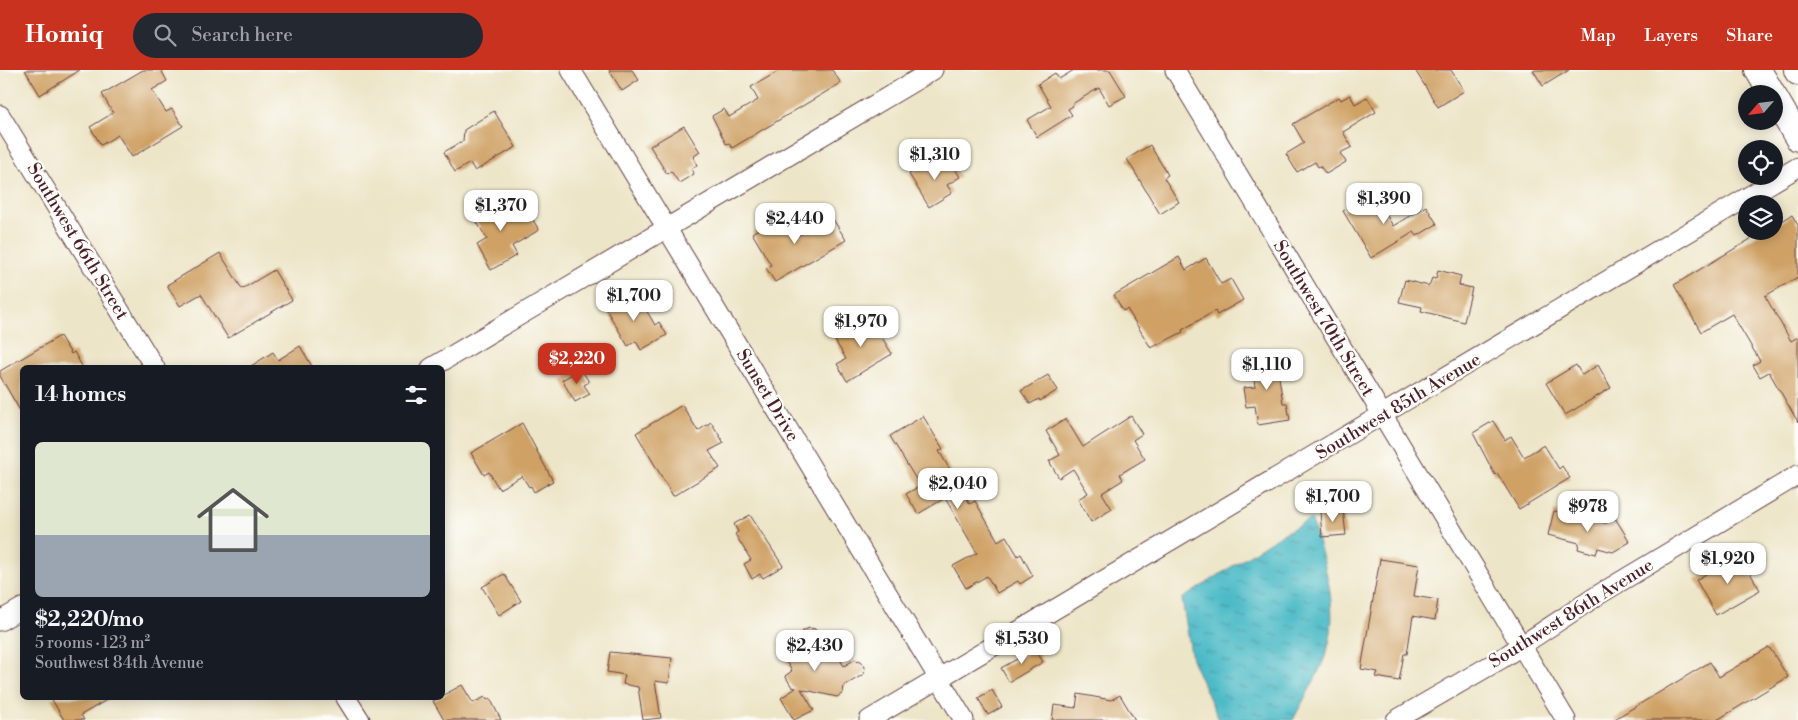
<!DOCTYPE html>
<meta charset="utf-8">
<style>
:root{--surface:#171b24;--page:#242831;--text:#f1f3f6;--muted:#9ea1a6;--accent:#c8321e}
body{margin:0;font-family:"Libre Bodoni",serif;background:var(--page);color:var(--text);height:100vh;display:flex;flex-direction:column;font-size:19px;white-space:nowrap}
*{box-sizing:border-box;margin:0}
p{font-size:16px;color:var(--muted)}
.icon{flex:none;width:28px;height:28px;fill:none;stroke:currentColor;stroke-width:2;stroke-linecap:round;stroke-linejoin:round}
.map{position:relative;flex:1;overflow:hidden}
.drawer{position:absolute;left:20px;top:295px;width:425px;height:335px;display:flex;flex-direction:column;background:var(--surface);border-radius:8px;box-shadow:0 2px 12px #0003}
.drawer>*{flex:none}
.needle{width:32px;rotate:242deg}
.controls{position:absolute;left:1738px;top:15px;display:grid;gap:10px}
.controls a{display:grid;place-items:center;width:45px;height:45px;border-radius:50%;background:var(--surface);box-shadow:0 2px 12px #0003;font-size:25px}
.price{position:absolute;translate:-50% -42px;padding:0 11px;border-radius:10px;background:#fff;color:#222;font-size:16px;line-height:32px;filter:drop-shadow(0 1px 2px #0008)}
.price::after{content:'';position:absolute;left:50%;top:30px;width:15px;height:11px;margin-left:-8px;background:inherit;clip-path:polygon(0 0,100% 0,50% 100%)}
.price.active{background:var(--accent);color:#fff}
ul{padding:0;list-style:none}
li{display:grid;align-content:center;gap:10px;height:265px;padding:0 15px}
li span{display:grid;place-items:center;height:155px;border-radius:8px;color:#555}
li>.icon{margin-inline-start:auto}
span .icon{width:90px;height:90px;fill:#fffc;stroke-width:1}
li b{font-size:21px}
h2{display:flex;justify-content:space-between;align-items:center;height:60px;padding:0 15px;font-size:21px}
header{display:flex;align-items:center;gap:30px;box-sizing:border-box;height:70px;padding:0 25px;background:var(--accent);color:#fff}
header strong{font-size:24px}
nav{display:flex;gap:28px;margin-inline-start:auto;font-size:18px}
.search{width:350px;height:45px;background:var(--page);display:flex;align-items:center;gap:12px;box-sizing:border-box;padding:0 18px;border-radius:28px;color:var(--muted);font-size:19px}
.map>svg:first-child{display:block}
.water{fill:url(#water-ripples);stroke:#4c6d79}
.building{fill:#cfa165}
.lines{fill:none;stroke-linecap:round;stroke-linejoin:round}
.street-casing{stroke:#623d43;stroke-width:21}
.secondary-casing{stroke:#623d43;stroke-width:28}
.street{stroke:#fff;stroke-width:19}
.secondary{stroke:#fff;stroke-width:26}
.labels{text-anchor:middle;stroke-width:4.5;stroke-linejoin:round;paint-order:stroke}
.street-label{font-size:18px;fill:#4a1f2b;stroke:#fdfcf7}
</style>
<header>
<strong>Homiq</strong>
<div class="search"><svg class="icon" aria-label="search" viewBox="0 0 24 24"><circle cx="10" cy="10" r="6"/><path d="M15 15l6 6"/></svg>Search here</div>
<nav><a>Map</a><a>Layers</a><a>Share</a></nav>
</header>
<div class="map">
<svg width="1798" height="650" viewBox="0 0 1798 650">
<defs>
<pattern id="water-ripples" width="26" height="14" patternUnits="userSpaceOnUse" patternTransform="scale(1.25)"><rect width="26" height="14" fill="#4ebbc7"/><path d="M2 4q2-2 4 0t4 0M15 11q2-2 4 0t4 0" fill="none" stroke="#4397a2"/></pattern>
</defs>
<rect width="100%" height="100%" fill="#fdfcf7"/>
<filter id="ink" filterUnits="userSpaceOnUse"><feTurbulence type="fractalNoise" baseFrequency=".02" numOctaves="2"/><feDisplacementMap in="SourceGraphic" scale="10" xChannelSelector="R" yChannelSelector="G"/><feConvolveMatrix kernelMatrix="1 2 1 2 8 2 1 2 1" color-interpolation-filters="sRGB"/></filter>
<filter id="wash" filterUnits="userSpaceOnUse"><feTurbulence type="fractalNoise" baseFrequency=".0096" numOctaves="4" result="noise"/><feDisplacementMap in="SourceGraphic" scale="20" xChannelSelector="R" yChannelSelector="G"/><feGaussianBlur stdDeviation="1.12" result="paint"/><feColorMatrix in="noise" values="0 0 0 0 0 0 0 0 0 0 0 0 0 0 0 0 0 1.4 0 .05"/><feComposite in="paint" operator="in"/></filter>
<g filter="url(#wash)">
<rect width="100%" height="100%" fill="#ede5c8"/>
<!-- water -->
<path class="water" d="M 1311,449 C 1324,489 1340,540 1327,581 C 1319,605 1304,628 1293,650 L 1219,650 L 1192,589 L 1182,529 L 1277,467 Z"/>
<g id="blocks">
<!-- building -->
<path class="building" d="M 25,0 L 80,0 L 40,25 Z
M 143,0 L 161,0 L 167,11 L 152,20 L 166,42 L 172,39 L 183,56 L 132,87 L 118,65 L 101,75 L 90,57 L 113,43 L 102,24 Z
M 609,0 L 632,0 L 639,10 L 622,21 Z
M 781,0 L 832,0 L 841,13 L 732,78 L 729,73 L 726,74 L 712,46 L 724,39 L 729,47 L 758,30 L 751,17 Z
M 1074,0 L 1110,0 L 1126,26 L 1109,35 L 1099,18 L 1072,34 L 1073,36 L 1068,39 L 1072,45 L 1037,67 L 1027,50 L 1051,36 L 1038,14 L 1055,3 L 1059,9 Z
M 1415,0 L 1451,0 L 1464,21 L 1438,37 Z
M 1533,0 L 1569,0 L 1543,16 Z
M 1350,25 L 1355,34 L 1367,27 L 1376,42 L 1343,62 L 1352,77 L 1340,83 L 1346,92 L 1326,104 L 1320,96 L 1318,97 L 1315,92 L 1297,102 L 1286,84 L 1304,73 L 1293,54 L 1339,27 L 1341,30 Z
M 494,41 L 516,77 L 475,101 L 470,93 L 455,102 L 444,82 L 463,71 L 464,60 Z
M 684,56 L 700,82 L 693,87 L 697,95 L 691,99 L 694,104 L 679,113 L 671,101 L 667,104 L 650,76 Z
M 1150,75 L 1168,105 L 1164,108 L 1179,132 L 1160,144 L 1127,89 Z
M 948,87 L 960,107 L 947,115 L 952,123 L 929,137 L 909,104 L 929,93 L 931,97 Z
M 1373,123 L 1393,156 L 1426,136 L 1437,154 L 1417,166 L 1414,162 L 1371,188 L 1343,141 Z
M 484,130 L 493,143 L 508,135 L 515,147 L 527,140 L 539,160 L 512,176 L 517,185 L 491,200 L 477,175 L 487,169 L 469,139 Z
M 783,144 L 796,167 L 831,146 L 846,170 L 775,212 L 766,198 L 771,195 L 752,163 Z
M 1792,145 L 1798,155 L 1798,207 L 1765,226 L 1791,271 L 1798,267 L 1798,352 L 1769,302 L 1760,307 L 1753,295 L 1760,291 L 1732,244 L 1701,262 L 1674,215 L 1764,161 L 1774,161 L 1774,156 Z
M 220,183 L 242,219 L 274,200 L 292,230 L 228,268 L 201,224 L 180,236 L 167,215 Z
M 1179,187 L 1186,200 L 1206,188 L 1221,214 L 1231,209 L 1243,230 L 1217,245 L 1215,241 L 1182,260 L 1183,262 L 1151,278 L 1127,239 L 1123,241 L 1114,225 Z
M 1438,200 L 1461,206 L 1459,215 L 1472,218 L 1464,252 L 1421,241 L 1422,237 L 1399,232 L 1405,210 L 1429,216 L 1432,208 L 1436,209 Z
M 624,224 L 630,233 L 639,228 L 655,255 L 659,252 L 667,265 L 641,280 L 636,271 L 628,276 L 604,236 Z
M 869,246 L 892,284 L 847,311 L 837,294 L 846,289 L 833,267 Z
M 60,266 L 71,284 L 74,282 L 83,298 L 22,298 L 22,344 L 0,306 L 0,301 Z
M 300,276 L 313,298 L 248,298 L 273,282 L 278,290 Z
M 1280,284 L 1283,301 L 1278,301 L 1283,333 L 1287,333 L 1290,350 L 1258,355 L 1255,336 L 1246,337 L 1243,318 L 1255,317 L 1251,288 Z
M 1576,295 L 1582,305 L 1598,295 L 1611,318 L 1565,345 L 1546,313 Z
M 581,299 L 589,312 L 584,315 L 590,324 L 575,332 L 562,310 Z
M 1048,305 L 1058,320 L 1040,331 L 1039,329 L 1030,334 L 1021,321 Z
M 682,335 L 698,361 L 711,352 L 724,373 L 709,381 L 720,398 L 673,426 L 636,363 Z
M 923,346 L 943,379 L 939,381 L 970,434 L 975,431 L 998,471 L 1006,466 L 1018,486 L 1021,484 L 1033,506 L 1020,514 L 1018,511 L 997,523 L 987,506 L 966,518 L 953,496 L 977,483 L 945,428 L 918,444 L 906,424 L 920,416 L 890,366 Z
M 1131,346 L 1142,364 L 1133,370 L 1145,389 L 1120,404 L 1123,410 L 1102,423 L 1112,439 L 1091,452 L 1078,429 L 1088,423 L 1073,399 L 1059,408 L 1049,391 L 1060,385 L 1046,361 L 1066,349 L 1083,377 Z
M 1493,351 L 1505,370 L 1511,366 L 1524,387 L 1544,375 L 1559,399 L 1562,396 L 1570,408 L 1519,439 L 1497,403 L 1495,405 L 1473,363 Z
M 522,353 L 553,411 L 534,422 L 531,416 L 529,417 L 522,406 L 499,419 L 489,402 L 484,405 L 471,383 Z
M 1343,439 L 1346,465 L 1322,467 L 1320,441 Z
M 1554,441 L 1606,453 L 1615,448 L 1630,472 L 1613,482 L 1598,478 L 1596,484 L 1578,479 L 1579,473 L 1548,465 Z
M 750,445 L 783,496 L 763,508 L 760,504 L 752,509 L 744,494 L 751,490 L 735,464 L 738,462 L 734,454 Z
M 1739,484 L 1760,520 L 1716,545 L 1696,510 Z
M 1380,489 L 1419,495 L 1414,526 L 1438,530 L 1435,550 L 1413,546 L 1407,584 L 1404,584 L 1399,611 L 1376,607 L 1378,602 L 1361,599 Z
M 504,504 L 521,531 L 499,545 L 482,517 Z
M 809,558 L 815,559 L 828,580 L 832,577 L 844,596 L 854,590 L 861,591 L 865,597 L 864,604 L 844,616 L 843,623 L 837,627 L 801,619 L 814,640 L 794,650 L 781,628 L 796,618 L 792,617 L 785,606 L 792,601 L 780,582 L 801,568 L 803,561 Z
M 1769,577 L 1788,607 L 1717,650 L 1613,650 L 1710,592 L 1719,607 Z
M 1035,579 L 1043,592 L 1009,612 L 1001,598 Z
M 610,582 L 672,588 L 669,613 L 655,611 L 661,648 L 643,650 L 638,617 L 623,614 L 625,605 L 607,602 Z
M 462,615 L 473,633 L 485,627 L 487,630 L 490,628 L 501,650 L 444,650 L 433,631 Z
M 992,620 L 1002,637 L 988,645 L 978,628 Z
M 1078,624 L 1111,630 L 1120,625 L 1135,650 L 1052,650 L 1054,635 L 1076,638 Z
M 51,628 L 110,628 L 81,645 L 84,650 L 64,650 Z"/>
</g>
</g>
<g filter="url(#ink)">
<use href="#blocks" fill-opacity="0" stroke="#623d43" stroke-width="1"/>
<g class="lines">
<!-- street casing -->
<g class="street-casing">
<path id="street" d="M 571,0 L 964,650
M 1175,0 L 1566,650
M 0,45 L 155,298
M 431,298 L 933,0
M 0,551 L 22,538
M 346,628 L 360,650
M 869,650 L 1798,97
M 1396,650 L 1501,589 L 1598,525 L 1798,405"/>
</g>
<!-- secondary casing -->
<g class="secondary-casing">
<path id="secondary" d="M 1758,0 L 1772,24
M 1797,0 L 1798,2
M 1774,27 L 1798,68"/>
</g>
<!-- street -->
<use href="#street" class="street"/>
<!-- secondary -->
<use href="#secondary" class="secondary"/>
</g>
</g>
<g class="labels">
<!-- street labels -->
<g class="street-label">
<text transform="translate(78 171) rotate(59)" y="6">Southwest 66th Street</text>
<text transform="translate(1324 248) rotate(59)" y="6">Southwest 70th Street</text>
<text transform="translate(768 325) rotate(59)" y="6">Sunset Drive</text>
<text transform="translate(1398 336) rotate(-31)" y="6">Southwest 85th Avenue</text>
<text transform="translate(1571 543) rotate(-32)" y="6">Southwest 86th Avenue</text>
</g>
</g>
</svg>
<div class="controls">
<a><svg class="needle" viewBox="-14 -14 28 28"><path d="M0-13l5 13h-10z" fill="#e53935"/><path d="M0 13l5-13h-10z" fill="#9ea1a6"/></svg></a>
<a><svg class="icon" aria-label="locate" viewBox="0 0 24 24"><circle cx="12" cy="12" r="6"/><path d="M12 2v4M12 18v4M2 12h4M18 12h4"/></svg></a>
<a><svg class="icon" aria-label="layers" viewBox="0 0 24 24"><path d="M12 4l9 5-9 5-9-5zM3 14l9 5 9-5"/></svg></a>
</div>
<b class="price" style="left:935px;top:111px">$1,310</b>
<b class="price" style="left:1384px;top:155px">$1,390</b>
<b class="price" style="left:501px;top:162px">$1,370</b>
<b class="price" style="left:795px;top:175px">$2,440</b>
<b class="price" style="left:634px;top:252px">$1,700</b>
<b class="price" style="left:861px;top:278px">$1,970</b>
<b class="price active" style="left:577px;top:315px">$2,220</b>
<b class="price" style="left:1267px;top:321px">$1,110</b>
<b class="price" style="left:958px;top:440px">$2,040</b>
<b class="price" style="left:1333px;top:453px">$1,700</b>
<b class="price" style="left:1588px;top:463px">$978</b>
<b class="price" style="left:1728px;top:515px">$1,920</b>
<b class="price" style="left:1022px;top:595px">$1,530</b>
<b class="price" style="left:815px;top:602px">$2,430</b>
<section class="drawer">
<h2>14 homes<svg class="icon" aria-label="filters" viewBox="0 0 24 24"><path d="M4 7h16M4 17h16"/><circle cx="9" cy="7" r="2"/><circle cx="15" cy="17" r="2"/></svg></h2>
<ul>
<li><span style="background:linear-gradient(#dfe7d0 60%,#9aa5b1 0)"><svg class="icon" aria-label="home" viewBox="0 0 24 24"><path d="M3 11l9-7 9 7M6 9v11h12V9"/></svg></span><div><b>$2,220/mo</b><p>5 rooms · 123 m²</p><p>Southwest 84th Avenue</p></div></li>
</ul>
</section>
</div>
